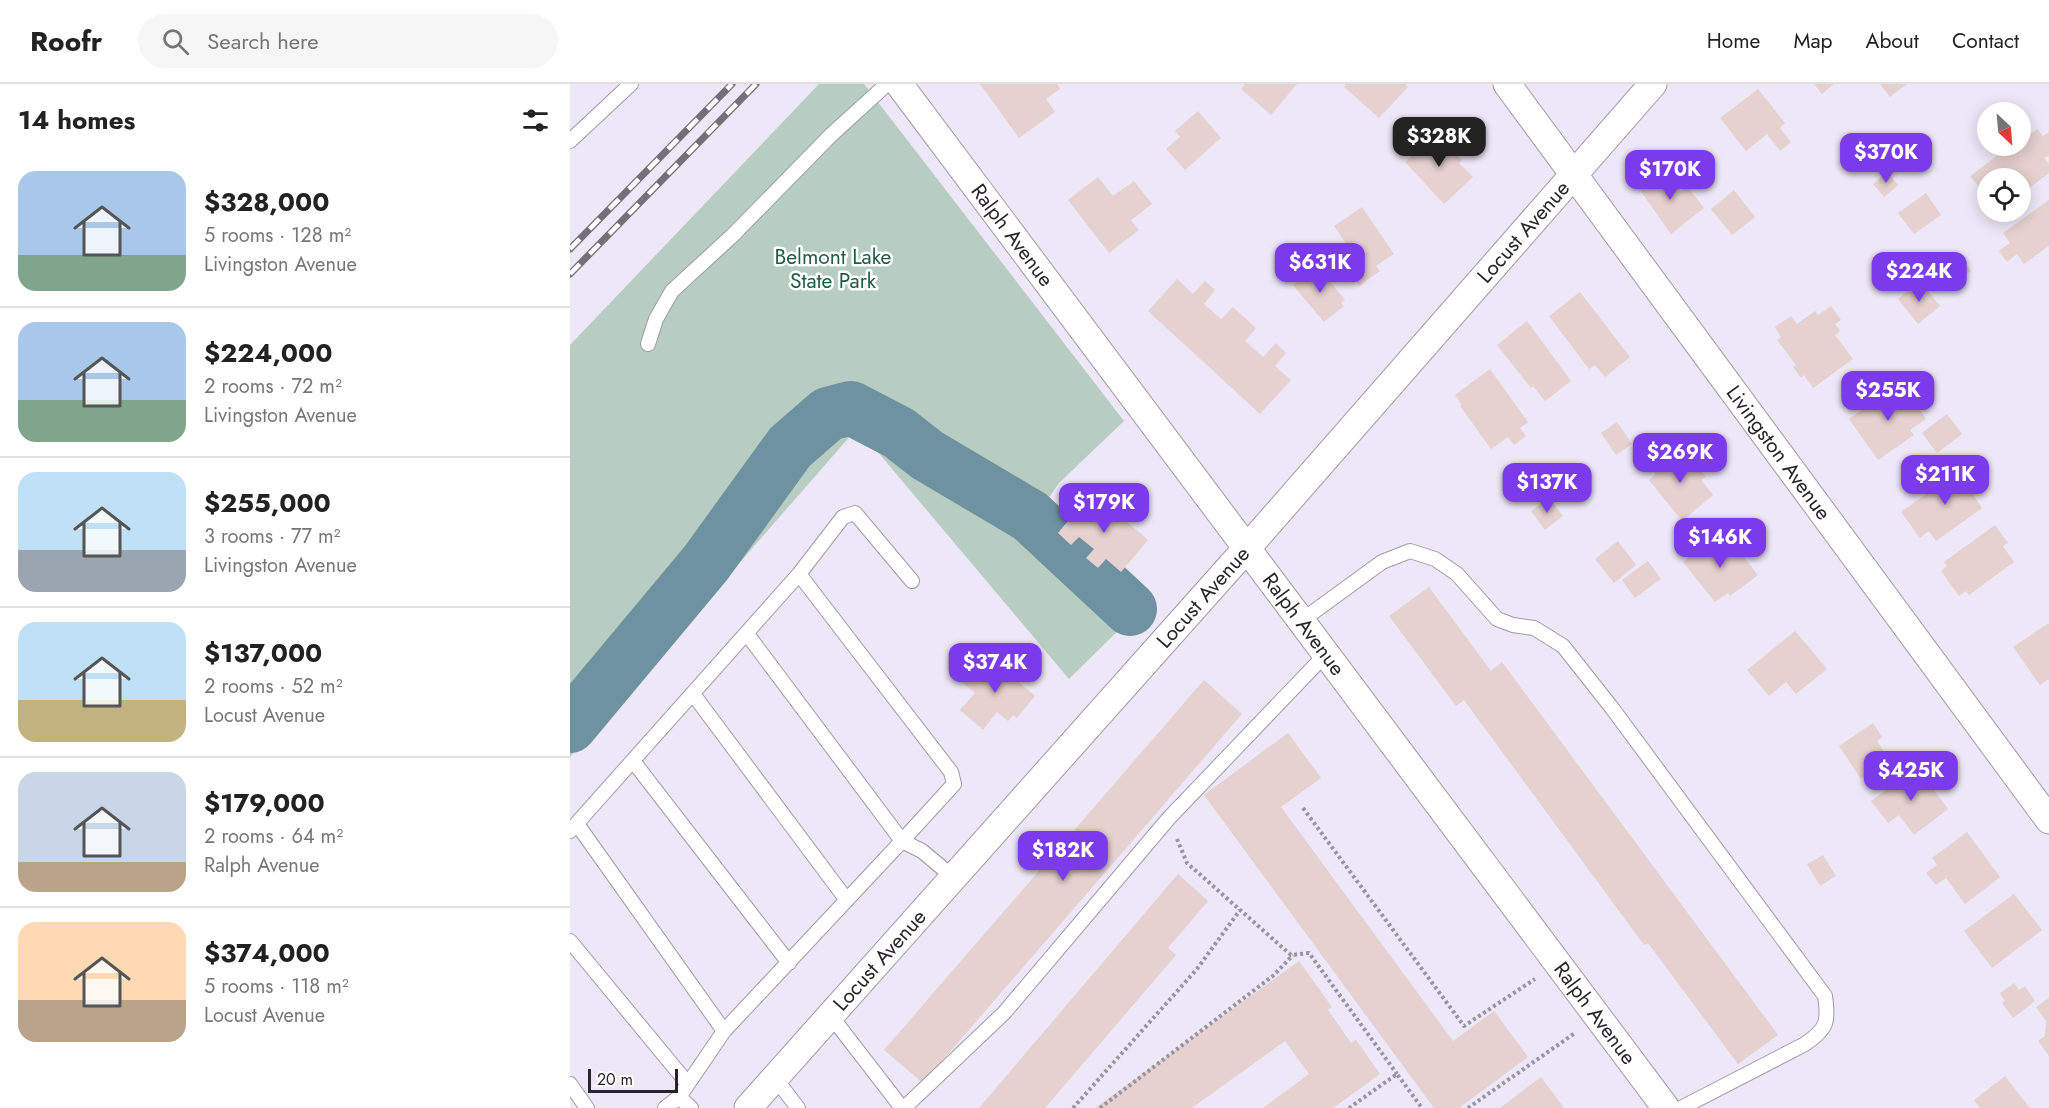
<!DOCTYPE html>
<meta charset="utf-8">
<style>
:root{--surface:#fff;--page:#f6f6f6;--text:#222;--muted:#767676;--line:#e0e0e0;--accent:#7c3aed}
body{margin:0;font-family:Jost,sans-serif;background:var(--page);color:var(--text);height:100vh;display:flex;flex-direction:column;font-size:22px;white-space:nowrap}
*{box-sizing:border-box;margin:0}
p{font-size:20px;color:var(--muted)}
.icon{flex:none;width:33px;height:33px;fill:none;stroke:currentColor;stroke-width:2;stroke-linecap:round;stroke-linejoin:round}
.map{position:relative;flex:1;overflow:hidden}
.details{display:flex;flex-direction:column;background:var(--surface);width:570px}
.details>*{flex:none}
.needle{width:39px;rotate:154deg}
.buttons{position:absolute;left:1407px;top:18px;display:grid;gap:12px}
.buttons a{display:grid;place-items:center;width:54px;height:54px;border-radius:50%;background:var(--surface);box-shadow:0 3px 15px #0003;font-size:30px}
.scale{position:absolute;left:18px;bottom:15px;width:90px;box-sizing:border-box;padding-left:6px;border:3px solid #27242a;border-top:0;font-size:16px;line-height:21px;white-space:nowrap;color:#27242a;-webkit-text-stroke:4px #fff;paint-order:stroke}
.price{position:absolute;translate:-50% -51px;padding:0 14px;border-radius:12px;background:var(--accent);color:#fff;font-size:20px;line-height:39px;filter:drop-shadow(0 2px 3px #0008)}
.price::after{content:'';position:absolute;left:50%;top:36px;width:18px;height:14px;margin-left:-9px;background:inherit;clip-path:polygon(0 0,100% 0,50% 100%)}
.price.on{background:#222;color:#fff}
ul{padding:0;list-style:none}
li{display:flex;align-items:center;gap:18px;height:150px;padding:0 18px}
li+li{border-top:2px solid var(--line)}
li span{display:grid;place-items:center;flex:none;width:168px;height:120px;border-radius:18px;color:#555}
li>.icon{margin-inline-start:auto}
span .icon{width:72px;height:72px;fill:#fffc;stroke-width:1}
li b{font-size:26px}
h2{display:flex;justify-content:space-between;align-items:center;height:72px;padding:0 18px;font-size:26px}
header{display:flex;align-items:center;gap:36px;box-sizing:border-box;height:84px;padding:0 30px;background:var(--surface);border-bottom:2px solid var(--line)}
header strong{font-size:28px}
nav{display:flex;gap:33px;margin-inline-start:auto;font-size:21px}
.search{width:420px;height:54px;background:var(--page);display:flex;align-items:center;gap:15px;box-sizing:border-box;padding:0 21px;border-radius:33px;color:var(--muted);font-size:22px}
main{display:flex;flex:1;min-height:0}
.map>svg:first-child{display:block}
.green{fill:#b8cdc2}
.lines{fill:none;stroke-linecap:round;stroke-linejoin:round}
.river{stroke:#6f92a0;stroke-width:54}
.building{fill:#e5d1cf}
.service-casing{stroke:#9f9aa8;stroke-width:16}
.minor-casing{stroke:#9f9aa8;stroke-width:29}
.path{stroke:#9994a0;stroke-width:4;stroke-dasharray:3 3;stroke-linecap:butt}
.service{stroke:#fff;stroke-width:14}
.minor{stroke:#fff;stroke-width:27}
.rail-casing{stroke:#74707a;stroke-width:7}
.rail{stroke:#fff;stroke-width:4.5;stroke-dasharray:14;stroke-linecap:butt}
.labels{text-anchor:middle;stroke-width:5;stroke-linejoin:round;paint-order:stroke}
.street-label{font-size:21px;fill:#27242a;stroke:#fff}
.park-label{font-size:21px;fill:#1e5c44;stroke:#fff}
</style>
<header>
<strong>Roofr</strong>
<div class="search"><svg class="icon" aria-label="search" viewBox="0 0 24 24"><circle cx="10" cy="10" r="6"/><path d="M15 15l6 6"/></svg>Search here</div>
<nav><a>Home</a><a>Map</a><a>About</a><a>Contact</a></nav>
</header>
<main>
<section class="details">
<h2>14 homes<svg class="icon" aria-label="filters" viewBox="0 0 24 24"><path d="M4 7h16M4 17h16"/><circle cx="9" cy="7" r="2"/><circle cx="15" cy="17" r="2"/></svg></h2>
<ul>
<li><span style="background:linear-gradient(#a9c7e8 70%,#7fa58c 0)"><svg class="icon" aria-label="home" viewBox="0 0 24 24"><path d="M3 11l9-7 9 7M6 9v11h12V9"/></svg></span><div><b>$328,000</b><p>5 rooms · 128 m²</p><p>Livingston Avenue</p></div></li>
<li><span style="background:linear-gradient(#a9c7e8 65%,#7fa58c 0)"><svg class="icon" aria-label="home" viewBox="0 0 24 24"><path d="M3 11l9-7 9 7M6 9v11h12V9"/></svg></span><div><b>$224,000</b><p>2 rooms · 72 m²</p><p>Livingston Avenue</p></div></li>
<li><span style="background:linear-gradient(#bfe0f5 65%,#9aa5b1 0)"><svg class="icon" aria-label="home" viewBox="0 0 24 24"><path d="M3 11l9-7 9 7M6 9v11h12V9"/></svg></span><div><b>$255,000</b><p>3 rooms · 77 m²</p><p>Livingston Avenue</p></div></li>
<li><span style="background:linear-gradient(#bfe0f5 65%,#c2b280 0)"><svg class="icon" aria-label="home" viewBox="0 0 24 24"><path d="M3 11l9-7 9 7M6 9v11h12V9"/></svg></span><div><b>$137,000</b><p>2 rooms · 52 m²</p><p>Locust Avenue</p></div></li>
<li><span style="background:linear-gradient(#c9d6e8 75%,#b9a48a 0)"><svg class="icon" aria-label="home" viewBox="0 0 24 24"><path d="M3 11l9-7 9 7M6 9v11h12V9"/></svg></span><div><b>$179,000</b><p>2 rooms · 64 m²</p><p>Ralph Avenue</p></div></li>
<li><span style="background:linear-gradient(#ffd9b3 65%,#b9a48a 0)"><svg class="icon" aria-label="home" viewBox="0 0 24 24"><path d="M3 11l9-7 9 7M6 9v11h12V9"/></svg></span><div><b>$374,000</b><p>5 rooms · 118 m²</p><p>Locust Avenue</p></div></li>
</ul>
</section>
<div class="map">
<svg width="1479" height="1024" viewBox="0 0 1479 1024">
<rect width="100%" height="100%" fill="#ede7f7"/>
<!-- green -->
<path class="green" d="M 249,0 L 294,0 L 554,337 L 489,399 L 471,425 L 562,509 L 564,531 L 499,595 L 296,354 L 282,350 L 0,673 L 0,261 Z"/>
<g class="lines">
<!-- river -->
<path class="river" d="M 0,642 L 136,479 L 220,363 L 258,330 L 281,324 L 329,349 L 357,371 L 460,432 L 560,525"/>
</g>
<!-- building -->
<path class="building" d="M 410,0 L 487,0 L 490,5 L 476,15 L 485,28 L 449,54 Z
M 675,0 L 727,0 L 701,31 L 671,5 Z
M 776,0 L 835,0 L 838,3 L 809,34 L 774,3 Z
M 1244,0 L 1264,0 L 1252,10 Z
M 1310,0 L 1337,0 L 1320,13 Z
M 1188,5 L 1215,39 L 1210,44 L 1221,58 L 1210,67 L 1197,50 L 1176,67 L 1150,34 Z
M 628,27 L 651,54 L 615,86 L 596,65 L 610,53 L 605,47 Z
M 1467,45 L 1473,52 L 1479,48 L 1479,71 L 1474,74 L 1479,80 L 1479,89 L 1450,111 L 1450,94 L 1418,94 L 1416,112 L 1400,92 L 1440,62 L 1450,62 L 1450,58 Z
M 865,49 L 892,76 L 889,79 L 903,93 L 874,120 L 835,78 Z
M 1092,84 L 1110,107 L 1117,102 L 1134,124 L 1101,150 L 1067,102 Z
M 1317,88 L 1328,101 L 1314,113 L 1303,100 Z
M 528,93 L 543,112 L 564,97 L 582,120 L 561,136 L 569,146 L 539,169 L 498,116 Z
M 1164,106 L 1185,133 L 1162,151 L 1141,125 Z
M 1356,109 L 1371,131 L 1344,150 L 1328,129 Z
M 1479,116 L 1479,162 L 1454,180 L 1447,170 L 1437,178 L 1429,167 L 1440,159 L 1433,149 Z
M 792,123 L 824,170 L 806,182 L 810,187 L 789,202 L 769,172 L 780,165 L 764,142 Z
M 1390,172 L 1401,187 L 1380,202 L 1369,188 Z
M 747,181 L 775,216 L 771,219 L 774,222 L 754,238 L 723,201 Z
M 607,195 L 623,210 L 635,197 L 645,206 L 634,220 L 651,235 L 663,223 L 686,244 L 675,257 L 693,273 L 706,259 L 716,269 L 705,282 L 721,296 L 690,330 L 578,227 Z
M 1350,197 L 1370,222 L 1348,240 L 1328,215 Z
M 1010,208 L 1060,273 L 1035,293 L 1025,281 L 1019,285 L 979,232 Z
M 1261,222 L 1271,236 L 1265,240 L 1270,247 L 1265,251 L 1283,275 L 1243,304 L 1234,291 L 1231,294 L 1223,283 L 1226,281 L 1207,256 L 1211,253 L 1205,243 L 1221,232 L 1227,240 L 1245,227 L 1248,231 Z
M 957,237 L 1001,297 L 975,317 L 963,302 L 961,304 L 927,261 Z
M 920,285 L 958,338 L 950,344 L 956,352 L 944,361 L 938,353 L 921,365 L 890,322 L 892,321 L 885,311 Z
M 1333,303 L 1356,335 L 1340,346 L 1344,351 L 1308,376 L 1279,335 L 1314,310 L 1317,314 Z
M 1377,330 L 1392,350 L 1367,369 L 1352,349 Z
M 1047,338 L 1062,360 L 1046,371 L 1031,349 Z
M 1102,365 L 1111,376 L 1115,373 L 1124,384 L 1127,382 L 1136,393 L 1131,396 L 1143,411 L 1112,437 L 1079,396 L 1086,390 L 1080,383 Z
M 1395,382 L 1412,406 L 1404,412 L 1412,424 L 1366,457 L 1359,447 L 1350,454 L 1331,428 Z
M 522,408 L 578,456 L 551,488 L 536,475 L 528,484 L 516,474 L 524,465 L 509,453 L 501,461 L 488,449 Z
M 979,414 L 993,432 L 975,446 L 961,427 Z
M 1425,441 L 1438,459 L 1433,462 L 1444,478 L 1399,511 L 1396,507 L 1389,512 L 1371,487 L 1377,482 L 1374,478 Z
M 1145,452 L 1157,468 L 1165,462 L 1188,491 L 1160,512 L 1158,509 L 1145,518 L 1113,478 Z
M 1048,457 L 1066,481 L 1044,499 L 1025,475 Z
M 1078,477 L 1091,495 L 1065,514 L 1052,496 Z
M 859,503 L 921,587 L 932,578 L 1208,951 L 1168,980 L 1078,859 L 1074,861 L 894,616 L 886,622 L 819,532 Z
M 1479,539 L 1479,595 L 1470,601 L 1443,563 Z
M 1225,547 L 1257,585 L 1226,610 L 1216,598 L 1199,612 L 1177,586 Z
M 434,575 L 450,588 L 445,595 L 465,612 L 447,634 L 443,631 L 438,637 L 427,628 L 413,646 L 390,626 L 405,609 L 392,598 L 410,576 L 424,587 Z
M 634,596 L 672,630 L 353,999 L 314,966 Z
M 1303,639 L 1312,653 L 1307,657 L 1319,675 L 1291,695 L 1269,662 Z
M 718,649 L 751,694 L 711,723 L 883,957 L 924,927 L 958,973 L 889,1024 L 864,1024 L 634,711 Z
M 1347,683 L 1378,725 L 1344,751 L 1329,731 L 1318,739 L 1301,717 Z
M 1397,748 L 1430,793 L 1395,820 L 1376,794 L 1366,801 L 1356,789 L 1367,781 L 1362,774 Z
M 1253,771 L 1266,792 L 1250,802 L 1237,780 Z
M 608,790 L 638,817 L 598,864 L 606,871 L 475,1024 L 409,1024 Z
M 1444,810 L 1472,846 L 1422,884 L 1394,847 Z
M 729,877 L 762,923 L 758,926 L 781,959 L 786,956 L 810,990 L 763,1024 L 693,1024 L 739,990 L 715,957 L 622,1024 L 525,1024 Z
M 1444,899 L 1449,906 L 1455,902 L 1465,917 L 1443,934 L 1432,919 L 1435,917 L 1430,909 Z
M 1479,914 L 1479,972 L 1468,957 L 1475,952 L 1476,937 L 1466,923 Z
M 1435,992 L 1460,1024 L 1410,1024 L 1404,1016 Z
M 971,993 L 994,1024 L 930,1024 Z"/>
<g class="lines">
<!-- service casing -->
<g class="service-casing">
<path id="service" d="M 0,57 L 61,0
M 78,260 L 86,235 L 102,207 L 163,151 L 261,51 L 317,0
M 229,490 L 273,433 L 285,429 L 342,497
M 731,537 L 812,478 L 840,467 L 865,475 L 887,490 L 927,535 L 943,541 L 964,544 L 993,562 L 1042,624 L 1255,912 C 1259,938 1257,945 1235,960 L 1111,1024
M 123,610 L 276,815
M 63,677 L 219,879
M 7,740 L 154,947
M 0,747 L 229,490 L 381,688 L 384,700 L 332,757 L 177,550
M 0,857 L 118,1000
M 261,932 L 332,1024
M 205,994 L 228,1024
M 0,1000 L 17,1024
M 95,1024 L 109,1013
M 121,1024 L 109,1013 L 154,947 L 332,757 L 352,767 L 383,793
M 334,1024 L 434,929 L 599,734 L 756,570"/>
</g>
<!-- minor casing -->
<g class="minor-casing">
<g id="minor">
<path id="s1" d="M 329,0 L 1096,1024"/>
<path id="s2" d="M 937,0 L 1479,736"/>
<path id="s3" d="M 178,1024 L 677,464 L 1083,0"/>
</g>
</g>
<!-- path -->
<path class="path" d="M 733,724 L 894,942 L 965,895
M 607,755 L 617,779 L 721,871 L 739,869 L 827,990
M 503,1024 L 627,885 L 670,826
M 530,1024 L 704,891 L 723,871
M 779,1024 L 827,990 L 852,1024
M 898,1024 L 1005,949"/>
<!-- service -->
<use href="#service" class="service"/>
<!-- minor -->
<use href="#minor" class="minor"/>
<!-- rail casing -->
<g class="rail-casing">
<path id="rail" d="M 0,165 L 162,0
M 0,190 L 186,0"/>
</g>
<!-- rail -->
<use href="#rail" class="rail"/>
</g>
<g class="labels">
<!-- street labels -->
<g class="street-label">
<text dy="7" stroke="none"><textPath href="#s3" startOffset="1170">Locust Avenue</textPath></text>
<text dy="7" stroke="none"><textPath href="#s1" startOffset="189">Ralph Avenue</textPath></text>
<text dy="7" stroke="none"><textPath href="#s2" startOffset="458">Livingston Avenue</textPath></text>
<text dy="7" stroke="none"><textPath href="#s3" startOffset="684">Locust Avenue</textPath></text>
<text dy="7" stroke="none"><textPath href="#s1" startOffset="675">Ralph Avenue</textPath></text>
<text dy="7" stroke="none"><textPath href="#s3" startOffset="198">Locust Avenue</textPath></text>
<text dy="7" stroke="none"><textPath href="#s1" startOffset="1161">Ralph Avenue</textPath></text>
</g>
<!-- park labels -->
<g class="park-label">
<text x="263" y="180">Belmont Lake<tspan x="263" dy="24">State Park</tspan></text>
</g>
</g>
</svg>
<div class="buttons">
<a><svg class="needle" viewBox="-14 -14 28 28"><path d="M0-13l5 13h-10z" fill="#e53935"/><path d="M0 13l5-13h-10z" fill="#767676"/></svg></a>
<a><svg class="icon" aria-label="locate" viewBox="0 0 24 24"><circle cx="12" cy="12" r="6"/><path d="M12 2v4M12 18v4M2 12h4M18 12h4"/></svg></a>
</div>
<div class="scale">20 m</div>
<b class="price on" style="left:869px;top:84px">$328K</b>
<b class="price" style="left:1316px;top:100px">$370K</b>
<b class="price" style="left:1100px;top:117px">$170K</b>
<b class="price" style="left:750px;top:210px">$631K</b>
<b class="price" style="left:1349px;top:219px">$224K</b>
<b class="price" style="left:1318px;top:338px">$255K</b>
<b class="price" style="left:1110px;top:400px">$269K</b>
<b class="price" style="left:1375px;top:422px">$211K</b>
<b class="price" style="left:977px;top:430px">$137K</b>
<b class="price" style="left:534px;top:450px">$179K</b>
<b class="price" style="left:1150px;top:485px">$146K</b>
<b class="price" style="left:425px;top:610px">$374K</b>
<b class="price" style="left:1341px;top:718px">$425K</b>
<b class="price" style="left:493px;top:798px">$182K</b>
</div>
</main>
